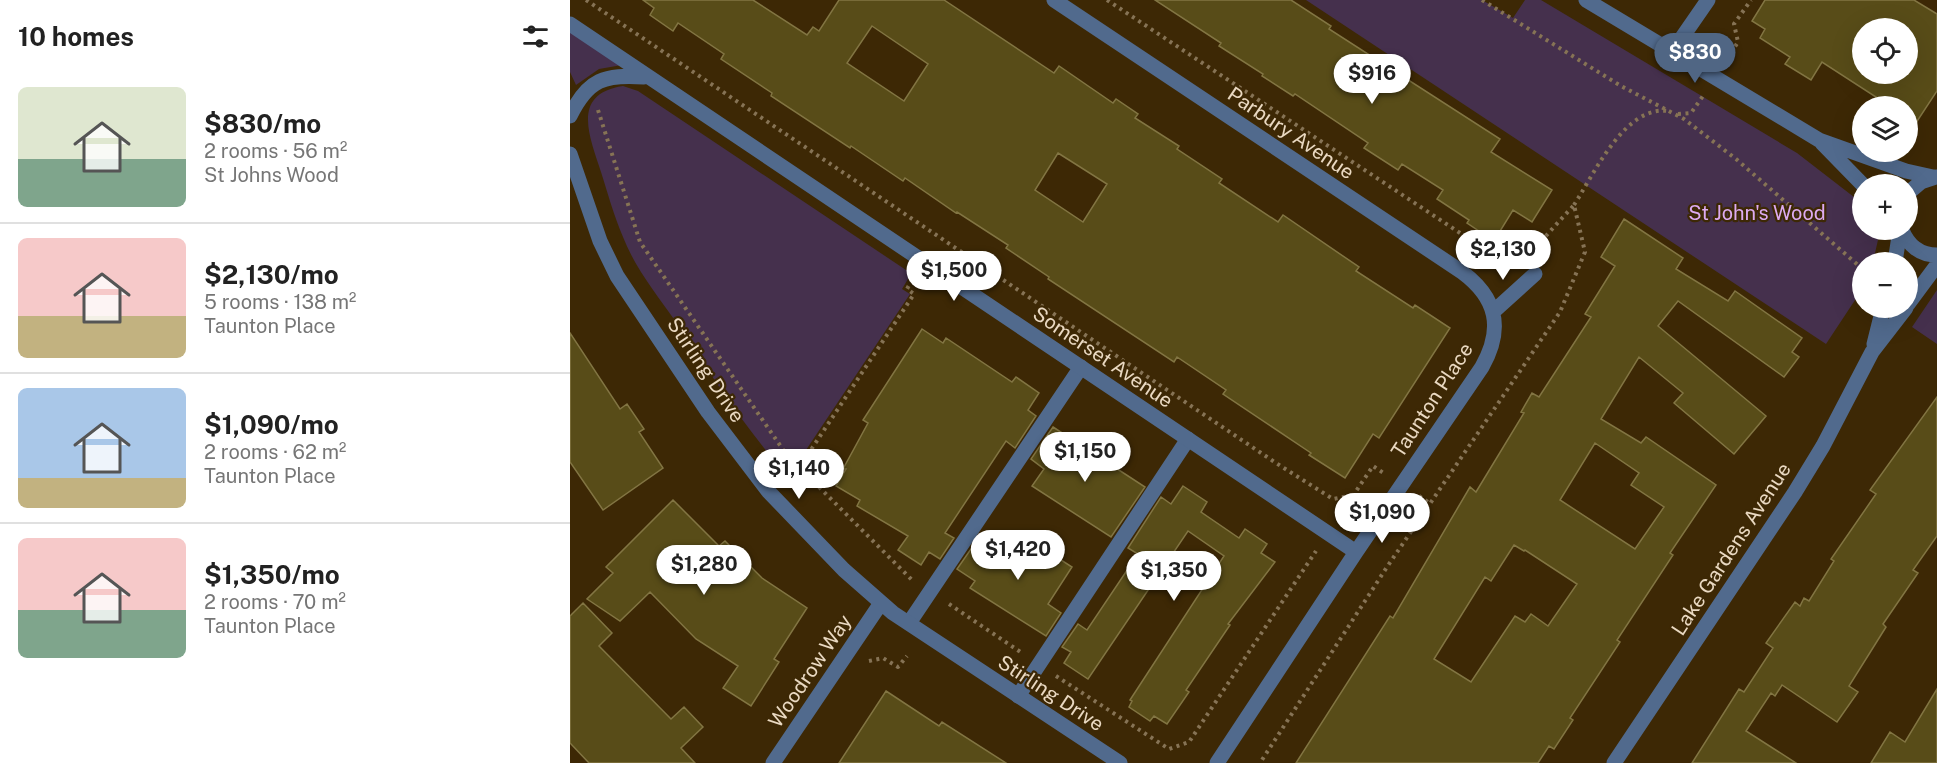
<!DOCTYPE html>
<meta charset="utf-8">
<style>
:root{--surface:#fff;--page:#f2f2f2;--text:#222;--muted:#767676;--line:#e0e0e0;--accent:#506684}
body{margin:0;font-family:"Public Sans",sans-serif;background:var(--page);color:var(--text);height:100vh;display:flex;flex-direction:column;font-size:22px;white-space:nowrap}
*{box-sizing:border-box;margin:0}
p{font-size:20px;color:var(--muted)}
.icon{flex:none;width:33px;height:33px;fill:none;stroke:currentColor;stroke-width:2;stroke-linecap:round;stroke-linejoin:round}
.map{position:relative;flex:1;overflow:hidden}
.panel{display:flex;flex-direction:column;background:var(--surface);width:570px}
.panel>*{flex:none}
.buttons{position:absolute;left:1282px;top:18px;display:grid;gap:12px}
.buttons a{display:grid;place-items:center;width:66px;height:66px;border-radius:50%;background:var(--surface);box-shadow:0 6px 24px #0002;font-size:30px}
.price{position:absolute;translate:-50% -51px;padding:0 14px;border-radius:21px;background:#fff;color:#222;font-size:20px;line-height:39px;filter:drop-shadow(0 2px 3px #0008)}
.price::after{content:'';position:absolute;left:50%;top:36px;width:18px;height:14px;margin-left:-9px;background:inherit;clip-path:polygon(0 0,100% 0,50% 100%)}
.price.on{background:var(--accent);color:#fff}
ul{padding:0;list-style:none}
li{display:flex;align-items:center;gap:18px;height:150px;padding:0 18px}
li+li{border-top:2px solid var(--line)}
li span{display:grid;place-items:center;flex:none;width:168px;height:120px;border-radius:9px;color:#555}
li>.icon{margin-inline-start:auto}
span .icon{width:72px;height:72px;fill:#fffc;stroke-width:1}
li b{font-size:26px}
h2{display:flex;justify-content:space-between;align-items:center;height:72px;padding:0 18px;font-size:26px}
main{display:flex;flex:1;min-height:0}
.map>svg:first-child{display:block}
.green{fill:#45304d}
.building{fill:#584c18;stroke:#827543;stroke-width:1.5;fill-rule:evenodd}
.lines{fill:none;stroke-linecap:round;stroke-linejoin:round}
.path{stroke:#867355;stroke-width:4;stroke-dasharray:3 4.5;stroke-linecap:butt}
.service{stroke:#516a8d;stroke-width:15}
.minor{stroke:#516a8d;stroke-width:15}
.labels{text-anchor:middle;stroke-width:4.5;stroke-linejoin:round;paint-order:stroke}
.street-label{font-size:20px;fill:#ead9c2;stroke:#3d2805}
.park-label{font-size:20px;fill:#ddabf1;stroke:#3d2805}
</style>
<main>
<section class="panel">
<h2>10 homes<svg class="icon" aria-label="filters" viewBox="0 0 24 24"><path d="M4 7h16M4 17h16"/><circle cx="9" cy="7" r="2"/><circle cx="15" cy="17" r="2"/></svg></h2>
<ul>
<li><span style="background:linear-gradient(#dfe7d0 60%,#7fa58c 0)"><svg class="icon" aria-label="home" viewBox="0 0 24 24"><path d="M3 11l9-7 9 7M6 9v11h12V9"/></svg></span><div><b>$830/mo</b><p>2 rooms · 56 m²</p><p>St Johns Wood</p></div></li>
<li><span style="background:linear-gradient(#f6c9c9 65%,#c2b280 0)"><svg class="icon" aria-label="home" viewBox="0 0 24 24"><path d="M3 11l9-7 9 7M6 9v11h12V9"/></svg></span><div><b>$2,130/mo</b><p>5 rooms · 138 m²</p><p>Taunton Place</p></div></li>
<li><span style="background:linear-gradient(#a9c7e8 75%,#c2b280 0)"><svg class="icon" aria-label="home" viewBox="0 0 24 24"><path d="M3 11l9-7 9 7M6 9v11h12V9"/></svg></span><div><b>$1,090/mo</b><p>2 rooms · 62 m²</p><p>Taunton Place</p></div></li>
<li><span style="background:linear-gradient(#f6c9c9 60%,#7fa58c 0)"><svg class="icon" aria-label="home" viewBox="0 0 24 24"><path d="M3 11l9-7 9 7M6 9v11h12V9"/></svg></span><div><b>$1,350/mo</b><p>2 rooms · 70 m²</p><p>Taunton Place</p></div></li>
</ul>
</section>
<div class="map">
<svg width="1367" height="763" viewBox="0 0 1367 763">
<rect width="100%" height="100%" fill="#3d2805"/>
<!-- green -->
<path class="green" d="M 736,0 L 912,0 L 943,18 L 955,0 L 971,0 L 1227,153 L 1293,204 L 1293,230 L 1310,231 L 1303,262 L 1293,262 L 1293,288 L 1256,344 Z
M 0,29 L 52,65 L 29,69 L 6,85 L 0,72 Z
M 53,86 L 68,91 L 339,272 L 338,279 L 332,289 L 340,294 L 218,477 C 176,429 141,375 106,322 C 87,295 65,268 53,237 C 44,216 38,194 31,172 C 20,137 0,94 53,86 Z
M 1367,290 L 1367,344 L 1342,327 Z"/>
<!-- building -->
<path class="building" d="M 73,0 L 183,0 L 237,35 L 243,27 L 249,31 L 269,0 L 374,0 L 484,73 L 489,66 L 543,103 L 546,99 L 568,114 L 565,118 L 609,146 L 607,149 L 652,179 L 649,183 L 708,222 L 713,215 L 789,267 L 786,271 L 843,308 L 845,305 L 880,328 L 809,438 L 803,434 L 775,478 L 739,455 L 741,453 L 653,394 L 656,390 L 607,357 L 604,362 L 478,279 L 479,277 L 436,248 L 438,245 L 387,212 L 386,213 L 335,178 L 333,181 L 281,146 L 280,148 L 201,96 L 202,93 L 151,59 L 154,54 L 108,23 L 103,31 L 80,15 L 84,8 ZM 302,26 L 358,64 L 334,101 L 277,63 ZM 488,153 L 537,184 L 513,222 L 465,190 Z
M 585,0 L 721,0 L 761,26 L 759,29 L 930,139 L 921,152 L 982,190 L 962,222 L 943,210 L 924,241 L 897,223 L 899,220 L 867,199 L 873,190 L 832,164 L 828,170 L 794,148 L 798,143 L 725,94 L 723,96 L 692,76 L 693,74 L 649,46 L 651,43 Z
M 1195,0 L 1344,0 L 1367,14 L 1367,91 L 1338,135 L 1338,106 L 1300,106 L 1306,97 L 1252,62 L 1241,80 L 1215,64 L 1220,57 L 1190,38 L 1195,29 L 1182,21 ZM 1293,28 L 1338,28 L 1338,74 L 1293,74 Z
M 1054,219 L 1113,258 L 1106,269 L 1158,301 L 1165,291 L 1232,338 L 1222,352 L 1229,357 L 1214,377 L 1108,301 L 1088,326 L 1196,416 L 1164,454 L 1104,403 L 1113,393 L 1069,357 L 1031,419 L 1071,443 L 1076,437 L 1146,485 L 1100,553 L 1103,555 L 1047,640 L 1050,642 L 1000,718 L 1003,720 L 984,749 L 979,746 L 968,763 L 726,763 L 820,616 L 823,618 L 900,487 L 906,492 L 954,413 L 951,412 L 962,393 L 969,397 L 1021,317 L 1015,314 L 1045,266 L 1031,257 ZM 1025,443 L 1069,473 L 1061,485 L 1094,507 L 1065,549 L 990,500 ZM 944,545 L 954,551 L 955,550 L 1007,584 L 978,626 L 961,614 L 955,622 L 945,616 L 901,682 L 864,659 L 915,577 L 921,581 Z
M 352,329 L 373,343 L 376,338 L 442,382 L 446,377 L 469,393 L 458,410 L 466,416 L 445,448 L 436,441 L 375,533 L 384,538 L 370,559 L 359,552 L 351,565 L 328,550 L 338,536 L 287,506 L 290,500 L 266,486 L 276,469 L 273,469 L 298,423 L 293,420 Z
M 0,333 L 50,409 L 57,404 L 74,429 L 69,432 L 93,468 L 33,510 L 0,462 Z
M 1367,397 L 1367,536 L 1343,570 L 1348,573 L 1313,624 L 1316,627 L 1279,686 L 1288,692 L 1267,722 L 1212,685 L 1205,696 L 1201,693 L 1176,731 L 1226,763 L 1122,763 L 1169,689 L 1174,692 L 1203,648 L 1196,643 L 1225,602 L 1230,606 L 1234,598 L 1239,601 L 1264,561 L 1261,559 L 1306,494 L 1300,490 Z
M 483,427 L 575,487 L 541,537 L 462,486 L 474,469 L 461,459 Z
M 613,486 L 637,502 L 631,512 L 669,538 L 675,529 L 697,544 L 691,553 L 705,562 L 658,624 L 660,625 L 616,690 L 619,692 L 597,724 L 584,716 L 580,721 L 559,707 L 562,701 L 560,700 L 654,556 L 618,531 L 518,679 L 494,663 L 501,652 L 492,647 L 508,624 L 517,630 L 568,554 L 558,548 L 591,497 L 601,504 Z
M 103,500 L 149,546 L 155,541 L 192,578 L 237,608 L 204,659 L 209,662 L 181,706 L 153,688 L 168,666 L 126,639 L 80,592 L 50,621 L 17,599 L 43,573 L 36,567 Z
M 430,533 L 466,555 L 471,547 L 502,567 L 478,604 L 491,613 L 476,636 L 400,588 L 405,581 L 387,569 L 401,549 L 415,558 Z
M 13,603 L 42,633 L 29,646 L 101,719 L 114,707 L 133,727 L 111,748 L 125,763 L 19,763 L 0,743 L 0,616 Z
M 1367,689 L 1367,763 L 1301,763 L 1320,732 L 1335,742 Z
M 316,691 L 369,726 L 372,722 L 436,763 L 269,763 Z"/>
<g class="lines">
<!-- path -->
<path class="path" d="M 16,0 L 706,463 L 763,499 L 783,495
M 537,0 L 931,260 L 936,241 L 974,238 L 1004,205 L 1015,252 L 990,312 L 817,567 L 690,763
M 912,0 L 1051,86 L 1114,119 L 1166,159 L 1288,265 L 1293,266
M 1157,59 L 1168,42 L 1164,24 L 1181,0
M 28,110 L 70,242 L 216,454 L 342,580
M 1108,114 L 1121,113 L 1133,96
M 1004,205 C 1024,174 1055,105 1098,111
M 229,468 L 344,294 L 337,289 L 342,280
M 849,496 L 861,504
M 770,515 L 803,466 L 815,474
M 379,604 L 452,653
M 299,661 L 313,658 L 328,667 L 337,656
M 486,676 L 599,749 L 619,742 L 746,551"/>
<!-- service -->
<path class="service" d="M 339,623 L 511,367
M 448,696 L 618,439"/>
<!-- minor -->
<path class="minor" d="M 484,0 L 892,272 C 927,298 934,328 912,367 L 786,552 L 647,763
M 1016,0 L 1249,140 L 1336,171 L 1363,177
M 0,24 L 786,552
M 1102,52 L 1138,0
M 0,116 C 18,79 35,74 74,77
M 1252,143 L 1293,185
M 0,154 L 30,241 L 47,276 L 138,412 L 198,491 L 274,570 L 323,613 L 550,763
M 1338,193 L 1351,182 L 1366,177
M 1332,230 C 1338,245 1350,255 1367,255
M 1325,262 L 1330,230
M 1338,304 L 1367,265
M 923,312 L 965,274
M 1304,344 L 1313,308
M 203,763 L 311,603
M 1044,763 L 1225,492 L 1253,446 L 1302,352 L 1336,308"/>
</g>
<g class="labels">
<!-- street labels -->
<g class="street-label">
<text transform="translate(721 133) rotate(34)" y="7">Parbury Avenue</text>
<text transform="translate(533 357) rotate(34)" y="7">Somerset Avenue</text>
<text transform="translate(136 370) rotate(56)" y="7">Stirling Drive</text>
<text transform="translate(862 400) rotate(-57)" y="7">Taunton Place</text>
<text transform="translate(1161 549) rotate(-57)" y="7">Lake Gardens Avenue</text>
<text transform="translate(240 671) rotate(-56)" y="7">Woodrow Way</text>
<text transform="translate(481 693) rotate(33)" y="7">Stirling Drive</text>
</g>
<!-- park labels -->
<g class="park-label">
<text x="1187" y="220">St John's Wood</text>
</g>
</g>
</svg>
<div class="buttons">
<a><svg class="icon" aria-label="locate" viewBox="0 0 24 24"><circle cx="12" cy="12" r="6"/><path d="M12 2v4M12 18v4M2 12h4M18 12h4"/></svg></a>
<a><svg class="icon" aria-label="layers" viewBox="0 0 24 24"><path d="M12 4l9 5-9 5-9-5zM3 14l9 5 9-5"/></svg></a>
<a>+</a>
<a>−</a>
</div>
<b class="price on" style="left:1125px;top:84px">$830</b>
<b class="price" style="left:802px;top:105px">$916</b>
<b class="price" style="left:933px;top:281px">$2,130</b>
<b class="price" style="left:384px;top:302px">$1,500</b>
<b class="price" style="left:515px;top:483px">$1,150</b>
<b class="price" style="left:229px;top:500px">$1,140</b>
<b class="price" style="left:812px;top:544px">$1,090</b>
<b class="price" style="left:448px;top:581px">$1,420</b>
<b class="price" style="left:134px;top:596px">$1,280</b>
<b class="price" style="left:604px;top:602px">$1,350</b>
</div>
</main>
